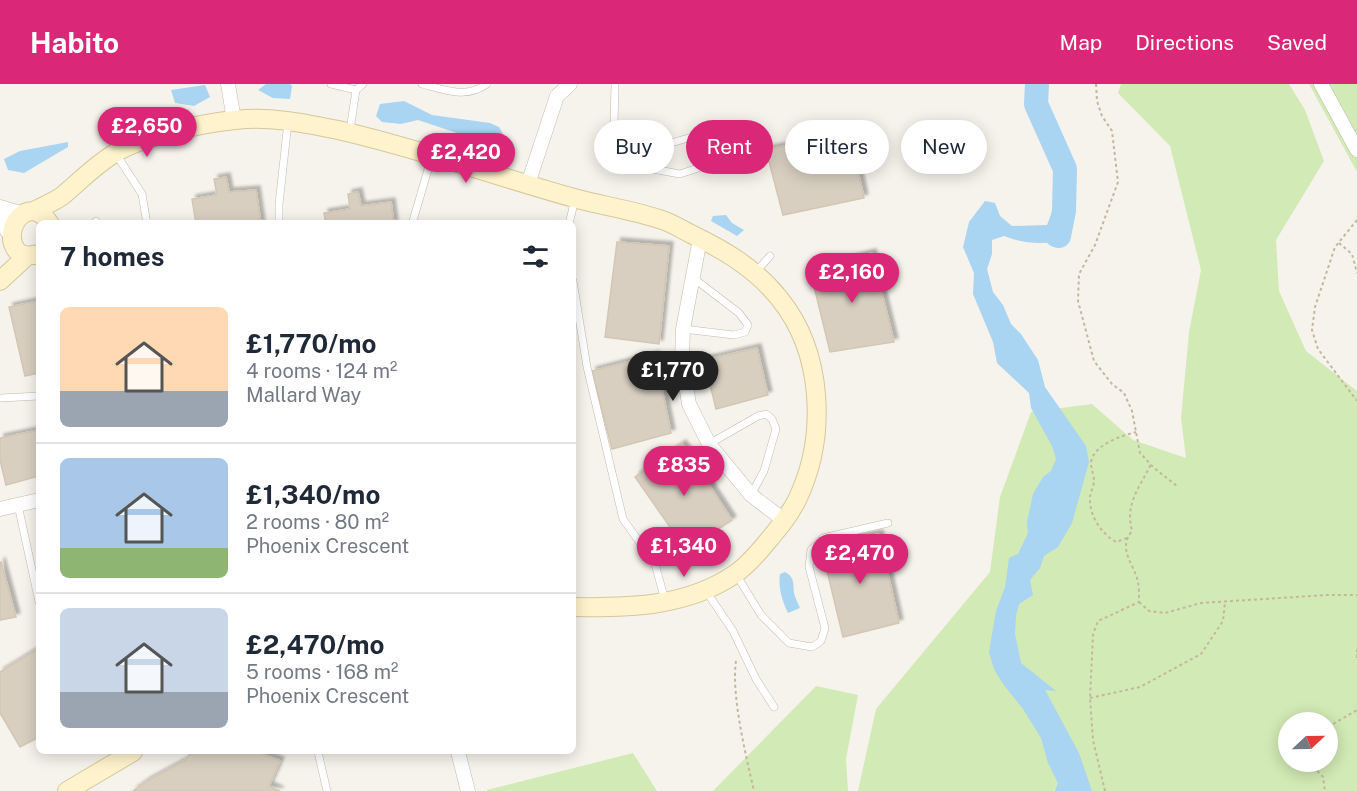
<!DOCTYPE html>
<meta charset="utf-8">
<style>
:root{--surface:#fff;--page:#f6f6f7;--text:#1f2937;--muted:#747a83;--line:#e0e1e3;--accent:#db2777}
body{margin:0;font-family:"Public Sans",sans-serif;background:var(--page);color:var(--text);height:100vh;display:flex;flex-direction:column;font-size:22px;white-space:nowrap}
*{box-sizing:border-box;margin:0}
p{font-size:20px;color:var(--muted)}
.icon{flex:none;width:33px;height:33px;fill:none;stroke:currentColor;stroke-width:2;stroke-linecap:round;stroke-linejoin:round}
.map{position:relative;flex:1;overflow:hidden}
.details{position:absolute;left:36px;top:136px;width:540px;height:534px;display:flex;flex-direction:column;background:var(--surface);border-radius:9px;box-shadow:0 3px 15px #0003}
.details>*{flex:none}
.banner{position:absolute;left:594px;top:36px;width:570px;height:54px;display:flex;gap:12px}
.needle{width:39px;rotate:68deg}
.tools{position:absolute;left:1278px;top:628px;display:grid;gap:12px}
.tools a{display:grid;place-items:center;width:60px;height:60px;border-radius:50%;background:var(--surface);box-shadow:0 3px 15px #0003;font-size:30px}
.price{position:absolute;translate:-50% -51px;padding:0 14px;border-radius:21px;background:var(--accent);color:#fff;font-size:20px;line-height:39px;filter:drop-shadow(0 2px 3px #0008)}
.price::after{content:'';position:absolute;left:50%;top:36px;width:18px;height:14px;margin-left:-9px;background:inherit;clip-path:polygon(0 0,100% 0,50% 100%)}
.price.on{background:#222;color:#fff}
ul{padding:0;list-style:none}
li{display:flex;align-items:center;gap:18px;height:150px;padding:0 24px}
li+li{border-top:2px solid var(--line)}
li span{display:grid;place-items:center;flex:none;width:168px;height:120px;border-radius:9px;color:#555}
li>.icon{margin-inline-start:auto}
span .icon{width:72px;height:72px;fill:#fffc;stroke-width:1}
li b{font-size:26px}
h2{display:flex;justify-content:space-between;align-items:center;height:72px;padding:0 24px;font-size:26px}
.chip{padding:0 21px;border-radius:27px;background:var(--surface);box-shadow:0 3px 15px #0003;font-size:21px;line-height:54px}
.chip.on{background:var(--accent);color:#fff}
header{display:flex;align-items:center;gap:36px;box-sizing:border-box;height:84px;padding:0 30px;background:var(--accent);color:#fff}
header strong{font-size:28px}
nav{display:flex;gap:33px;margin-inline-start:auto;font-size:21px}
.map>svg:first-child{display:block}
.green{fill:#d2eab5;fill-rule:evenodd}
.water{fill:#a9d4f2}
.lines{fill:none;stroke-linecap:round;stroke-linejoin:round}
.river{stroke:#a9d4f2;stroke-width:24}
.building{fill:#d8cfc1;stroke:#d3c7b4;stroke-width:1.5;filter:url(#shadow)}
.lane-casing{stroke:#c2bbae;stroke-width:8}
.street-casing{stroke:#c2bbae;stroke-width:15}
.secondary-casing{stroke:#d6c79b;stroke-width:20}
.path{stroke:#c4b79f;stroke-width:2;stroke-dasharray:3 3;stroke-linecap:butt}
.lane{stroke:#fff;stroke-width:7}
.street{stroke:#fff;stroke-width:14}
.secondary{stroke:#fff3cd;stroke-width:18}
</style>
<header>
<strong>Habito</strong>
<nav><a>Map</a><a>Directions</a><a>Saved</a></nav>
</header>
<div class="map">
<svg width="1357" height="707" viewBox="0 0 1357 707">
<defs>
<filter id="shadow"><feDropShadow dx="4" dy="-4" stdDeviation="1.5" flood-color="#0004"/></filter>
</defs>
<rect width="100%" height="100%" fill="#f6f3ec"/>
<!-- green -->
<path class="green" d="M 1121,0 L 1289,0 L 1305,26 L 1324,77 L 1276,156 L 1279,207 L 1306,267 L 1357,307 L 1357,707 L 858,707 L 876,625 L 990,488 L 1000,413 L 1031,328 L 1092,320 L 1133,356 L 1186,374 L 1181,334 L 1189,248 L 1201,186 L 1170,62 L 1118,9 ZM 1288,639 L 1328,639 L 1328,678 L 1288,678 Z
M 1309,0 L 1357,0 L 1357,88 Z
M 816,602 L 858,611 L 846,675 L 848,707 L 713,707 Z
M 633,669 L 657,707 L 487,707 L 487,706 Z"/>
<!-- water -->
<path class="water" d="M 266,0 L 290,0 L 292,2 L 290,15 L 273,14 L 258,6 Z
M 205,1 L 210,13 L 194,22 L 175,19 L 171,6 Z
M 404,17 L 432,31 L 490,39 L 499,43 L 506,55 L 504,65 L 480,62 L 457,49 L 418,36 L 401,40 L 382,38 L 376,32 L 380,20 Z
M 68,58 L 68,63 L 24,89 L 8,86 L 4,75 L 20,67 Z
M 985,117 L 995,119 L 1000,132 L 1012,142 L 1047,141 L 1052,128 L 1069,123 L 1072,131 L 1069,156 C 1046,160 1026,161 1004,152 L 992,156 L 992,170 L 987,185 L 993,208 L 1003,221 L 1011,240 L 1021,250 L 1038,276 L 1045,303 L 1086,362 L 1089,378 L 1072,439 L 1058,463 L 1044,472 L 1040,484 L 1030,496 L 1033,511 L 1019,520 L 1016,532 L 1015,550 L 1021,579 L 1056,607 L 1045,606 L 1079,669 L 1092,707 L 1055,707 L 1058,699 L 1048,679 L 1041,654 L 1023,625 L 1003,600 L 994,585 L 989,568 L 996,527 L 1005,503 L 1009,474 L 1018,470 L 1028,449 L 1027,438 L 1033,410 L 1043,393 L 1051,387 L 1056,375 L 1052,362 L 1031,324 L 1029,309 L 997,279 L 993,258 L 973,210 L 974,189 L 963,163 L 969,138 Z
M 726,131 L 732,139 L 744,146 L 737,152 L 711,137 L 713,132 Z
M 785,488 C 795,493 793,500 794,509 C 795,514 798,519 800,524 L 788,529 C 782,516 778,504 780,490 Z"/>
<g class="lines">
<!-- river -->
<path class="river" d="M 1037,0 L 1036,20 L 1065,85 L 1064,127 L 1059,152 L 1056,151"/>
</g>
<!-- building -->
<path class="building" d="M 849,48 L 864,114 L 783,131 L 766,66 Z
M 226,93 L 229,108 L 256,106 L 261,140 L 196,140 L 192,115 L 217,111 L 214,95 Z
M 358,108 L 361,122 L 391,118 L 394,140 L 326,140 L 324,129 L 350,125 L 348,110 Z
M 617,158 L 669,162 L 659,260 L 605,253 Z
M 872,169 L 894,258 L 830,268 L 810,186 Z
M 39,217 L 39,289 L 25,292 L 9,223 Z
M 757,264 L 768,311 L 716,325 L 704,276 Z
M 655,271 L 671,349 L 612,365 L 592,287 Z
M 39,346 L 39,392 L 6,401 L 0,376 L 0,354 Z
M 682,360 L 732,436 L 686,466 L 635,393 Z
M 879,450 L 899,539 L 843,553 L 821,462 Z
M 1,478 L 16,533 L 0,536 L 0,479 Z
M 39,564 L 39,653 L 20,663 L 0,629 L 0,588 Z
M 191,668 L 257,668 L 280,677 L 269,702 L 280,707 L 133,707 L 147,697 L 186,676 Z"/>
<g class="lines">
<!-- lane casing -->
<g class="lane-casing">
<path id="lane" d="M 331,0 L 356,6
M 422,0 C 445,6 466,15 487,0
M 615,0 L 614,41 L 623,56 L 647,84 L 680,90 L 731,73 L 724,44 L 646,66 L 623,56
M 350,46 L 356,6 L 363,0
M 116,70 L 142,110 L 147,140
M 96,137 L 97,140
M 279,140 L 279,120 L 288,38
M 412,140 L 432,72
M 569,140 L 575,115
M 755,189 L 770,172
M 573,197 L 587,283 L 623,435 L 655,480 L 665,516
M 683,245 L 734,251 L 745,248 L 748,241 L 739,229 L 692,193
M 1,314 L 39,312
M 709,360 L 758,332 L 766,330 L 772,335 L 776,345 L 764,387 L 751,411
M 18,421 L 39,518
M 736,490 L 761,531 L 789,559 L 812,563 L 821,557 L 825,544 L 809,483 L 811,466 L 823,454 L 888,439
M 706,507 L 733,547 L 756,595 L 774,623
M 318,668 L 327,707"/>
</g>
<!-- street casing -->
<g class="street-casing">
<path id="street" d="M 228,0 L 234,36
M 1321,0 L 1357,66
M 528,100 L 557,12 L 570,0
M 0,123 L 20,129
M 0,132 L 7,147
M 700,155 L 683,245 L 682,276 L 689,320 L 709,360 L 751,411 L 785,437
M 0,425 L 39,416
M 458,668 L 468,707"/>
</g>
<!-- secondary casing -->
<g class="secondary-casing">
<path id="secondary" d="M 34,127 C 43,122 54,118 62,112 C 79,98 93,83 112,71 C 139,53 202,39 235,36 C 271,32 303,39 338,46 C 418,64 495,92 574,114 C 603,122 633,126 662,136 C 672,139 681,145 691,150 C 724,166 755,184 779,214 C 824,269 827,354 797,416 C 789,432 778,445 767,458 C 758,469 747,482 735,490 C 687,523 628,524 573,523
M 39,170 C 31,172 23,173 17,167 C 0,146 29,107 50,140
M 0,197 L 27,172
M 67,707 L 133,668"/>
</g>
<!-- path -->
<path class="path" d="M 1096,0 L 1097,17 L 1102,32 L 1112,47 L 1118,98 L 1095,161 L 1079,190 L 1078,217 L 1094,277 L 1112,300 L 1124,309 L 1132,327 L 1140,369 L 1154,384 L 1177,402
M 602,58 L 610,54
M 1357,136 L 1335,163 L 1315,223 L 1312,246 L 1318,265 L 1357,317
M 1339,159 L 1352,170 L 1357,189
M 1127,454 L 1116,458 C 1102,450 1090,433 1090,416 C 1089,410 1094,403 1094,397 C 1094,389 1089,382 1092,374 C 1099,359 1121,352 1136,348
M 1139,518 L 1149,527 L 1165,529 L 1201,519 L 1327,511 L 1357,511
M 1357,565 L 1357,574
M 736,577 C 731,611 746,672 754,707
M 1090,614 L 1140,603 L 1201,570 L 1223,537 L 1225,518
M 1328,643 L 1357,626
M 1309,678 L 1323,693 L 1325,707
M 1105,707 L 1093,656 L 1090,614 L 1093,550 L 1098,537 L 1139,518 C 1139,512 1139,504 1138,498 C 1134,479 1117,466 1132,447 C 1125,419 1139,405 1151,380"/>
<!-- lane -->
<use href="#lane" class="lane"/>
<!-- street -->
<use href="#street" class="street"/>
<!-- secondary -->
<use href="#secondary" class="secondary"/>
</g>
</svg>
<div class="tools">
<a><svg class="needle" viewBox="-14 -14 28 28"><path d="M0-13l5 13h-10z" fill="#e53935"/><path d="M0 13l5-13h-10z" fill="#747a83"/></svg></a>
</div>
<b class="price" style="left:147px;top:74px">£2,650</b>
<b class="price" style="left:466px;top:100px">£2,420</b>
<b class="price" style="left:852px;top:220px">£2,160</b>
<b class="price on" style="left:673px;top:318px">£1,770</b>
<b class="price" style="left:684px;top:413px">£835</b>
<b class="price" style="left:684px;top:494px">£1,340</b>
<b class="price" style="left:860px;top:501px">£2,470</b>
<div class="banner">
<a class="chip">Buy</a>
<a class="chip on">Rent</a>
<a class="chip">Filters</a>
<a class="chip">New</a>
</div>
<section class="details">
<h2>7 homes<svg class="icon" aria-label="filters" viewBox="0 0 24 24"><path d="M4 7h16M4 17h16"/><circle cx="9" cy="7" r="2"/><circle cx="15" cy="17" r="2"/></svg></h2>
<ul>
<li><span style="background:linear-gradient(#ffd9b3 70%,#9aa5b1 0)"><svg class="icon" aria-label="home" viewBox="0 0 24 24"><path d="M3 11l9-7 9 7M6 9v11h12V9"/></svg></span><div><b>£1,770/mo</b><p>4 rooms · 124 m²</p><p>Mallard Way</p></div></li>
<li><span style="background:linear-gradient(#a9c7e8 75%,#8fb573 0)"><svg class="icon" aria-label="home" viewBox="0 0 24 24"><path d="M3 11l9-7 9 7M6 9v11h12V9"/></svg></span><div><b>£1,340/mo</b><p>2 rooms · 80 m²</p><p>Phoenix Crescent</p></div></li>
<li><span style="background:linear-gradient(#c9d6e8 70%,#9aa5b1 0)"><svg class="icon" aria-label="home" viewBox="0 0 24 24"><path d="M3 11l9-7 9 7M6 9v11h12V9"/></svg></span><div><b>£2,470/mo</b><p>5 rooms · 168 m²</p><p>Phoenix Crescent</p></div></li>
</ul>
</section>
</div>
